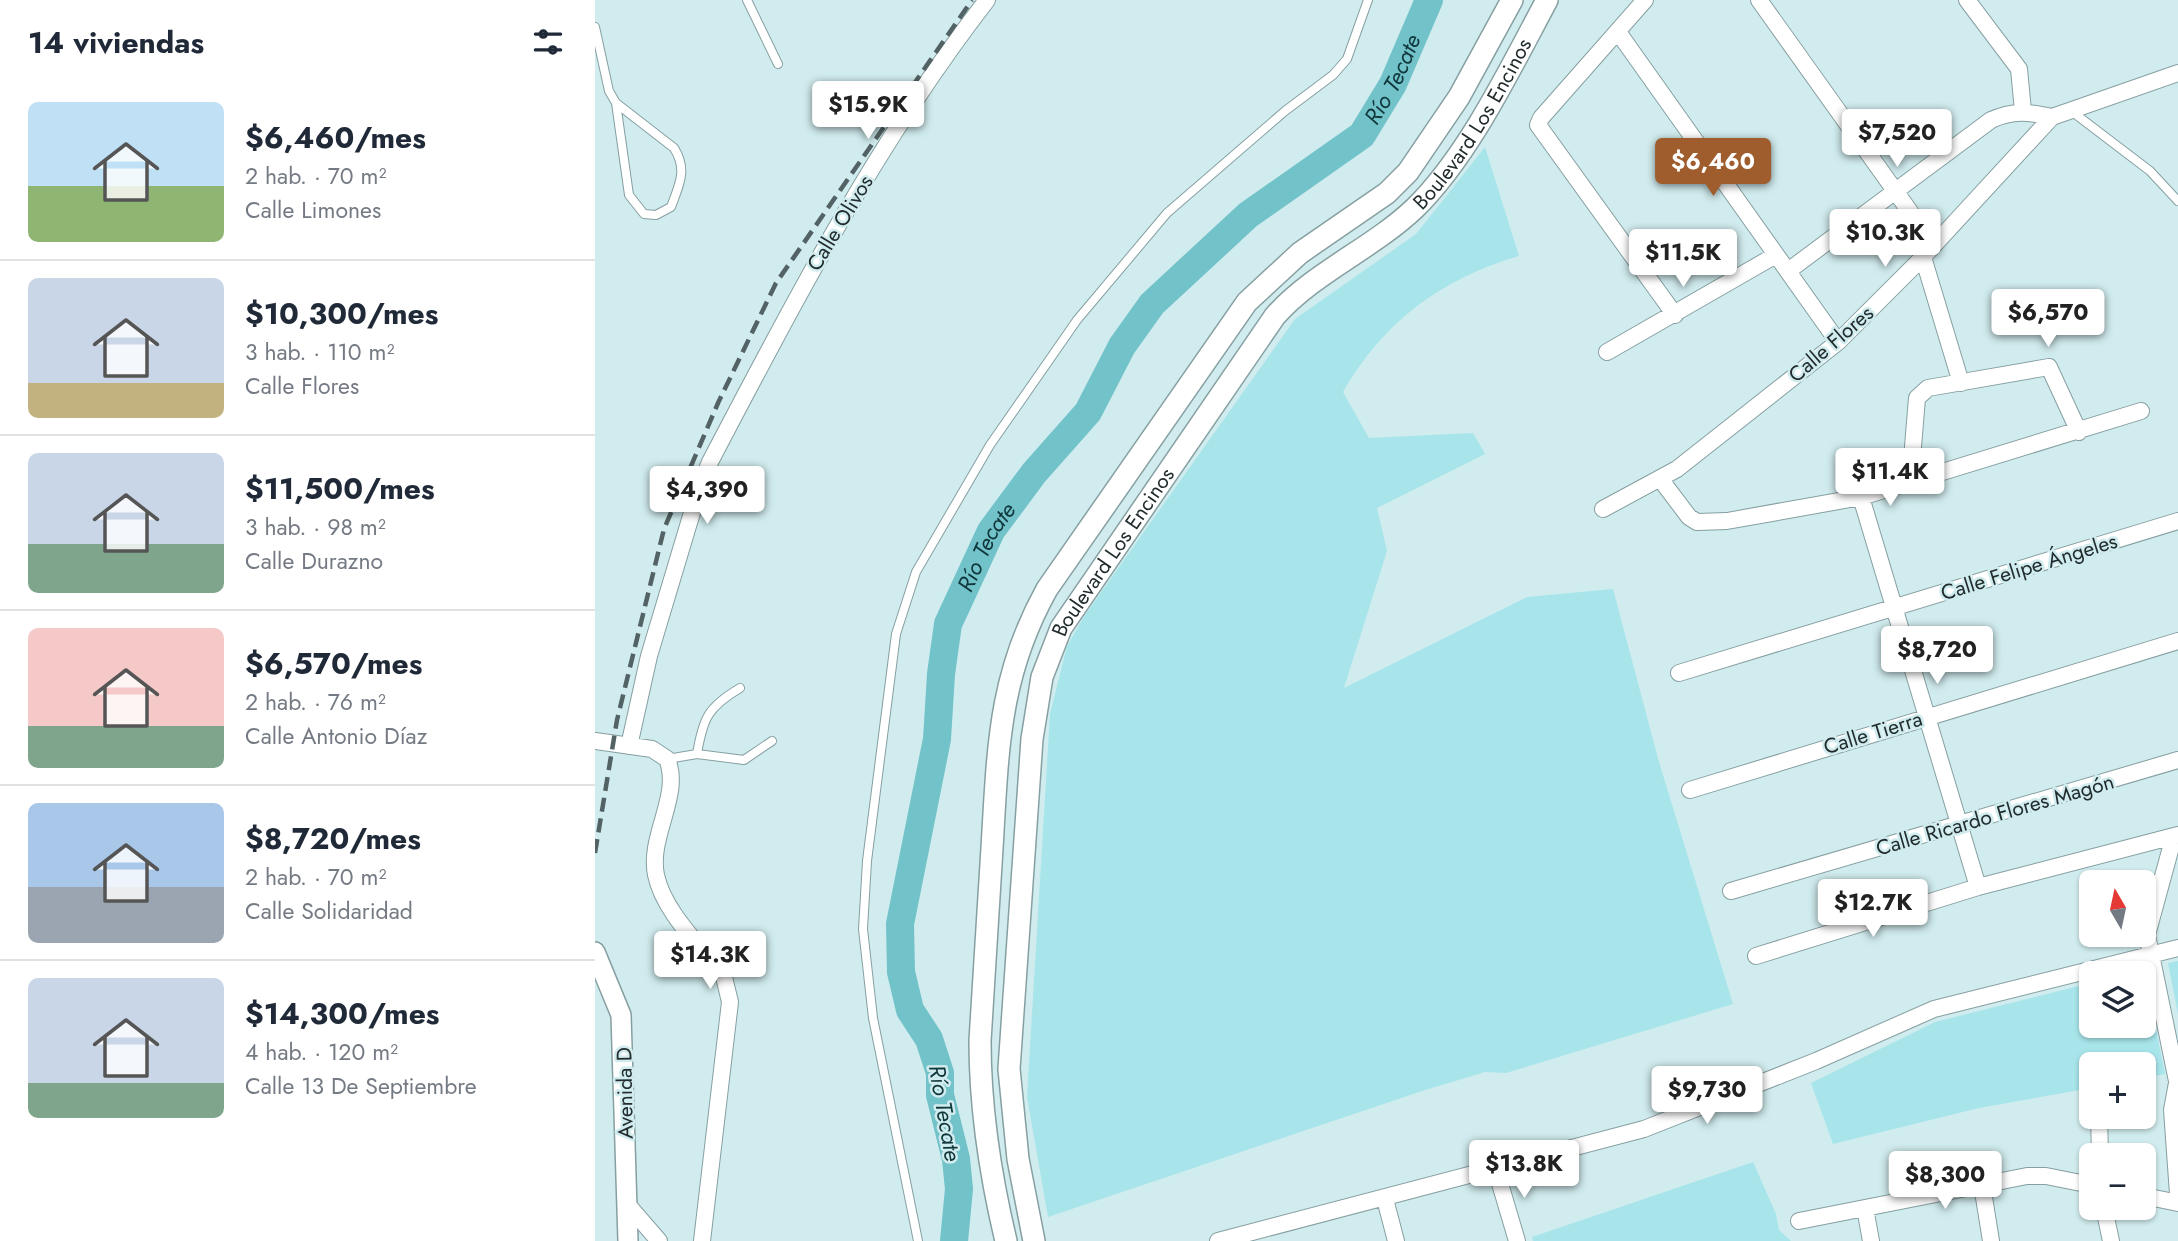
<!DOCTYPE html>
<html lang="es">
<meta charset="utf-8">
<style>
:root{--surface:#fff;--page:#f2f2f3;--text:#1f2937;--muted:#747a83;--line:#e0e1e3;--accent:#9f5c2c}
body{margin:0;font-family:Jost,sans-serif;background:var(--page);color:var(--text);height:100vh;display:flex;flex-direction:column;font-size:26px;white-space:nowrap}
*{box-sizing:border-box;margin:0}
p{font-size:23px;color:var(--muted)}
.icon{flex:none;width:38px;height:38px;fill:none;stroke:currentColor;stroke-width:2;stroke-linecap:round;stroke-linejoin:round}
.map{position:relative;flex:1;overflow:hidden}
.sheet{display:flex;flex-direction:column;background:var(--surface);width:595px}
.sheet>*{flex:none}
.needle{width:46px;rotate:351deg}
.tools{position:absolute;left:1484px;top:870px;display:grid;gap:14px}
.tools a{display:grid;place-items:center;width:77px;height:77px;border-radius:10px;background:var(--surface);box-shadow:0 2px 5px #0004;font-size:35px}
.price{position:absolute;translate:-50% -60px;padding:0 16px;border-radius:7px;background:#fff;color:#222;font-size:23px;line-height:46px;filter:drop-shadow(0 2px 4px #0008)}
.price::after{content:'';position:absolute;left:50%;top:42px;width:21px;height:16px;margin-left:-10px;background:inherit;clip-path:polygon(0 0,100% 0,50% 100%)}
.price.on{background:var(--accent);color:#fff}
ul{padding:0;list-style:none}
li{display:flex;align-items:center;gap:21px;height:175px;padding:0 28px}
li+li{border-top:2px solid var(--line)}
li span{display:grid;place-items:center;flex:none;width:196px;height:140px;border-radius:10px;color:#555}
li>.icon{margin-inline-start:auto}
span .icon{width:84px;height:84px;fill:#fffc;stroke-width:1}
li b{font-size:30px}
h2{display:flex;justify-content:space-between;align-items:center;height:84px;padding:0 28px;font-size:30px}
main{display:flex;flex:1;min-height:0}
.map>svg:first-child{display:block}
.green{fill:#a7e5eb}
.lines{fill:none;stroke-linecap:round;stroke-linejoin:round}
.river{stroke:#72c2ca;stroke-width:28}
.service-casing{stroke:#869fa1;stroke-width:10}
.minor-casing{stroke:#869fa1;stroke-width:18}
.tertiary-casing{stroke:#869fa1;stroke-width:22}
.secondary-casing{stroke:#869fa1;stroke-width:24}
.service{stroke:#fff;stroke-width:8}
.minor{stroke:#fff;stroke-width:16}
.tertiary{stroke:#fff;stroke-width:19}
.secondary{stroke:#fff;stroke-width:21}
.rail{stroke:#536264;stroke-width:4.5;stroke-dasharray:14 7;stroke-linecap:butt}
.labels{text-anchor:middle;stroke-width:5;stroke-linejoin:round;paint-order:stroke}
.street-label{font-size:21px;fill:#222c2d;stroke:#d1ecee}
.water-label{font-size:23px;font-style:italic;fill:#10373b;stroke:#d1ecee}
</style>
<main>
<section class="sheet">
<h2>14 viviendas<svg class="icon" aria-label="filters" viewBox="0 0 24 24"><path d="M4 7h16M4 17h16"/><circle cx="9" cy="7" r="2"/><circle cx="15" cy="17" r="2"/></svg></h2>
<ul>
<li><span style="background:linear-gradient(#bfe0f5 60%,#8fb573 0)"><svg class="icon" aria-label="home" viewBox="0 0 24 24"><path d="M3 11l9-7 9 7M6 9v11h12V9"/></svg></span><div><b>$6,460/mes</b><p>2 hab. · 70 m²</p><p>Calle Limones</p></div></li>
<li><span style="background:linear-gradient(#c9d6e8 75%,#c2b280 0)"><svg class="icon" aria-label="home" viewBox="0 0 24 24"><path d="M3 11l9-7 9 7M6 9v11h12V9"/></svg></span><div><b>$10,300/mes</b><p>3 hab. · 110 m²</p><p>Calle Flores</p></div></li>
<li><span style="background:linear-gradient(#c9d6e8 65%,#7fa58c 0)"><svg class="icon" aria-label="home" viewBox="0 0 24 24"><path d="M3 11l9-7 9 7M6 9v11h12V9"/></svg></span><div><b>$11,500/mes</b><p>3 hab. · 98 m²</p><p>Calle Durazno</p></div></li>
<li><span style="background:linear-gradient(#f6c9c9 70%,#7fa58c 0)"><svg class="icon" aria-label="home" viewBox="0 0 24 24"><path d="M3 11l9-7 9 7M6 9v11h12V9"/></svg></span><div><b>$6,570/mes</b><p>2 hab. · 76 m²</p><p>Calle Antonio Díaz</p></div></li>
<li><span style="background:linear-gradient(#a9c7e8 60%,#9aa5b1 0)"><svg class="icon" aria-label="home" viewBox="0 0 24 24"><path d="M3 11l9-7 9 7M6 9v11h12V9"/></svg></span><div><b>$8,720/mes</b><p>2 hab. · 70 m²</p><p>Calle Solidaridad</p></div></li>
<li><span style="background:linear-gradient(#c9d6e8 75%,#7fa58c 0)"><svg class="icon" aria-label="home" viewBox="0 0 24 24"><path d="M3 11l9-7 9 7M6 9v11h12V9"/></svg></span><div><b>$14,300/mes</b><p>4 hab. · 120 m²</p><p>Calle 13 De Septiembre</p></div></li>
</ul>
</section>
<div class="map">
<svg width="1583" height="1241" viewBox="0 0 1583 1241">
<rect width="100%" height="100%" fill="#d1ecee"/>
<!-- green -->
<path class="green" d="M 890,147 L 924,256 C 846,279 789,321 748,392 L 774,438 L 878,433 L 890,454 L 782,508 L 792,551 L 749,688 L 932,597 L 1018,589 L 1064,762 L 1138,1004 L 911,1073 L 890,1072 L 827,1091 L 453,1217 L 432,1097 L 455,714 L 472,646 L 490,615 L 700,319 L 821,234 Z
M 1583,961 L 1583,1014 L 1573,963 Z
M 1549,971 L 1570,1074 L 1549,1078 L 1549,1064 L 1496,1064 L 1496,1088 L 1384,1108 L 1238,1144 L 1216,1083 L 1340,1022 L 1496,983 L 1496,1026 L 1549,1026 L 1549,973 L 1539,973 Z
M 1158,1162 L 1181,1214 L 1184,1230 L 1196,1241 L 938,1241 L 937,1237 Z"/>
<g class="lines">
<!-- river -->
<path class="river" id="s1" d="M 359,1241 L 364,1189 L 361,1159 L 345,1095 L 345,1073 L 334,1039 L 315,1010 L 306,972 L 305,924 L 342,739 L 346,674 L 353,624 L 396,531 L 439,473 L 493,412 L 527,346 L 557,304 L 653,215 L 767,135 L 798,84 L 834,0"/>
<!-- service casing -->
<g class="service-casing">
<path id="service" d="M 152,0 L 183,64
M 0,27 L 14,91 L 21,103 L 34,195 L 49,214 L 61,215 L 76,207 C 84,185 93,170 79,148 L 21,103
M 1475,110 L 1555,171 L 1583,201
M 102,754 L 149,760 L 177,741
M 72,759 L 102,754 C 108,718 113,707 145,688
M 323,1241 L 278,1018 L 268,929 L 272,861 L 301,634 L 321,572 L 395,445 L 482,320 L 572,213 L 690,111 L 738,75 L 752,59 L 773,0"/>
</g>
<!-- minor casing -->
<g class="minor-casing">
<path id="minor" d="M 1050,0 L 946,118 L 943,125 L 1080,315
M 1164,0 L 1338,244
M 1372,0 L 1424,69 L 1428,111
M 1023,32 L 1243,342
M 1328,257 L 1366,383
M 1193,271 L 1396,120 C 1418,110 1434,112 1457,117
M 1012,352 L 1181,255
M 1066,480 L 1094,517 L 1102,522 L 1132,521 L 1266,497 L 1546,411
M 1315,483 L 1322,398 L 1333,388 L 1454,367 L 1484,432
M 1266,497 L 1383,887
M 1008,509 L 1082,469 L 1243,342 L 1328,257 L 1457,117 L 1583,73
M 1084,673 L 1583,521
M 0,741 L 57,749 L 72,759 C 87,795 53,836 61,875 C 69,913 107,947 129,977 L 135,1002 L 107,1241
M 34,746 L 54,656 L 105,486 L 115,462 C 198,303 282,142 392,0
M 1095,790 L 1583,641
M 1579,836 L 1552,935 L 1583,1086
M 1136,891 L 1583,760
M 1161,956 L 1383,887 L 1583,835
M 1582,1083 L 1577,1110 L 1583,1194
M 1504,1116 L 1505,1155
M 901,1170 L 922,1241
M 1387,1185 L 1396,1241
M 1549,1196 L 1583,1203
M 790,1199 L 801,1241
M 32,1204 L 64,1241
M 1270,1208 L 1276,1241
M 1509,1208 L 1516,1241
M 1204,1221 L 1432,1176 L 1451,1176 L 1496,1185
M 623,1241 L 1049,1129 L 1221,1061 L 1339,1009 L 1583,948"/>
</g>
<!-- tertiary casing -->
<g class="tertiary-casing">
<path id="tertiary" d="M 0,952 L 26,1015 L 33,1241"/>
</g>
<!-- secondary casing -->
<g class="secondary-casing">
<g id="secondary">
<path d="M 411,1241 C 395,1174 385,1109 385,1041 C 389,976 393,912 397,848 C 403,750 403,677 452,589 L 652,302 L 705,253 L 792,193 L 813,172 L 864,97 L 917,0"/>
<path id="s2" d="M 439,1241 L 423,1159 L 414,1069 L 437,739 L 447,677 L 466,628 L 680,316 C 719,272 777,249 820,208 C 874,155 916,67 952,0"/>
</g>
</g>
<!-- service -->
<use href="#service" class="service"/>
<!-- minor -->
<use href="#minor" class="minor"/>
<!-- tertiary -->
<use href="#tertiary" class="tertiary"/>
<!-- secondary -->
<use href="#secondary" class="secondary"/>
<!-- rail -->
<path class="rail" d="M 0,853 L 22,720 L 69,529 L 123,403 L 181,283 L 377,0"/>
</g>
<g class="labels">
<!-- street labels -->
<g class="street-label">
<text dy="7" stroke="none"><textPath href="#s2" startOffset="1278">Boulevard Los Encinos</textPath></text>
<text transform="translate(245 223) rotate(-59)" y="7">Calle Olivos</text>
<text transform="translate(1236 344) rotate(-41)" y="7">Calle Flores</text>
<text dy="7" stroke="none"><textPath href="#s2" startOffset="712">Boulevard Los Encinos</textPath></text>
<text transform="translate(1434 567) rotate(-17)" y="7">Calle Felipe Ángeles</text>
<text transform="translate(1278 733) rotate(-17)" y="7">Calle Tierra</text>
<text transform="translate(1400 815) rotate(-16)" y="7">Calle Ricardo Flores Magón</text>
<text transform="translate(30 1093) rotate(-91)" y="7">Avenida D</text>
</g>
<!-- water labels -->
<g class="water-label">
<text dy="8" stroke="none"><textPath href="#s1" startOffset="1348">Río Tecate</textPath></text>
<text dy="8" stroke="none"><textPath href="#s1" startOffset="718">Río Tecate</textPath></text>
<text transform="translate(350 1113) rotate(80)" y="8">Río Tecate</text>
</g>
</g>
</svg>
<div class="tools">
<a><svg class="needle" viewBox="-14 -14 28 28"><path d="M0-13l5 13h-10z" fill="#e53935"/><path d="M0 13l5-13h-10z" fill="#747a83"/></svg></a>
<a><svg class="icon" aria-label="layers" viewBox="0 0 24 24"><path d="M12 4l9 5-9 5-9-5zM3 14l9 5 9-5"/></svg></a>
<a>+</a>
<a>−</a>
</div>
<b class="price" style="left:273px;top:141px">$15.9K</b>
<b class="price" style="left:1302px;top:169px">$7,520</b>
<b class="price on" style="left:1118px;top:198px">$6,460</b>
<b class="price" style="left:1290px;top:269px">$10.3K</b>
<b class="price" style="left:1088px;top:289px">$11.5K</b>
<b class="price" style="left:1453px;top:349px">$6,570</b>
<b class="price" style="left:1295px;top:508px">$11.4K</b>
<b class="price" style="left:112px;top:526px">$4,390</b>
<b class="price" style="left:1342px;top:686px">$8,720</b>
<b class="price" style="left:1278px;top:939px">$12.7K</b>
<b class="price" style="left:115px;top:991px">$14.3K</b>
<b class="price" style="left:1112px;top:1126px">$9,730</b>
<b class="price" style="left:929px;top:1200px">$13.8K</b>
<b class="price" style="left:1350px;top:1211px">$8,300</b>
</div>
</main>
